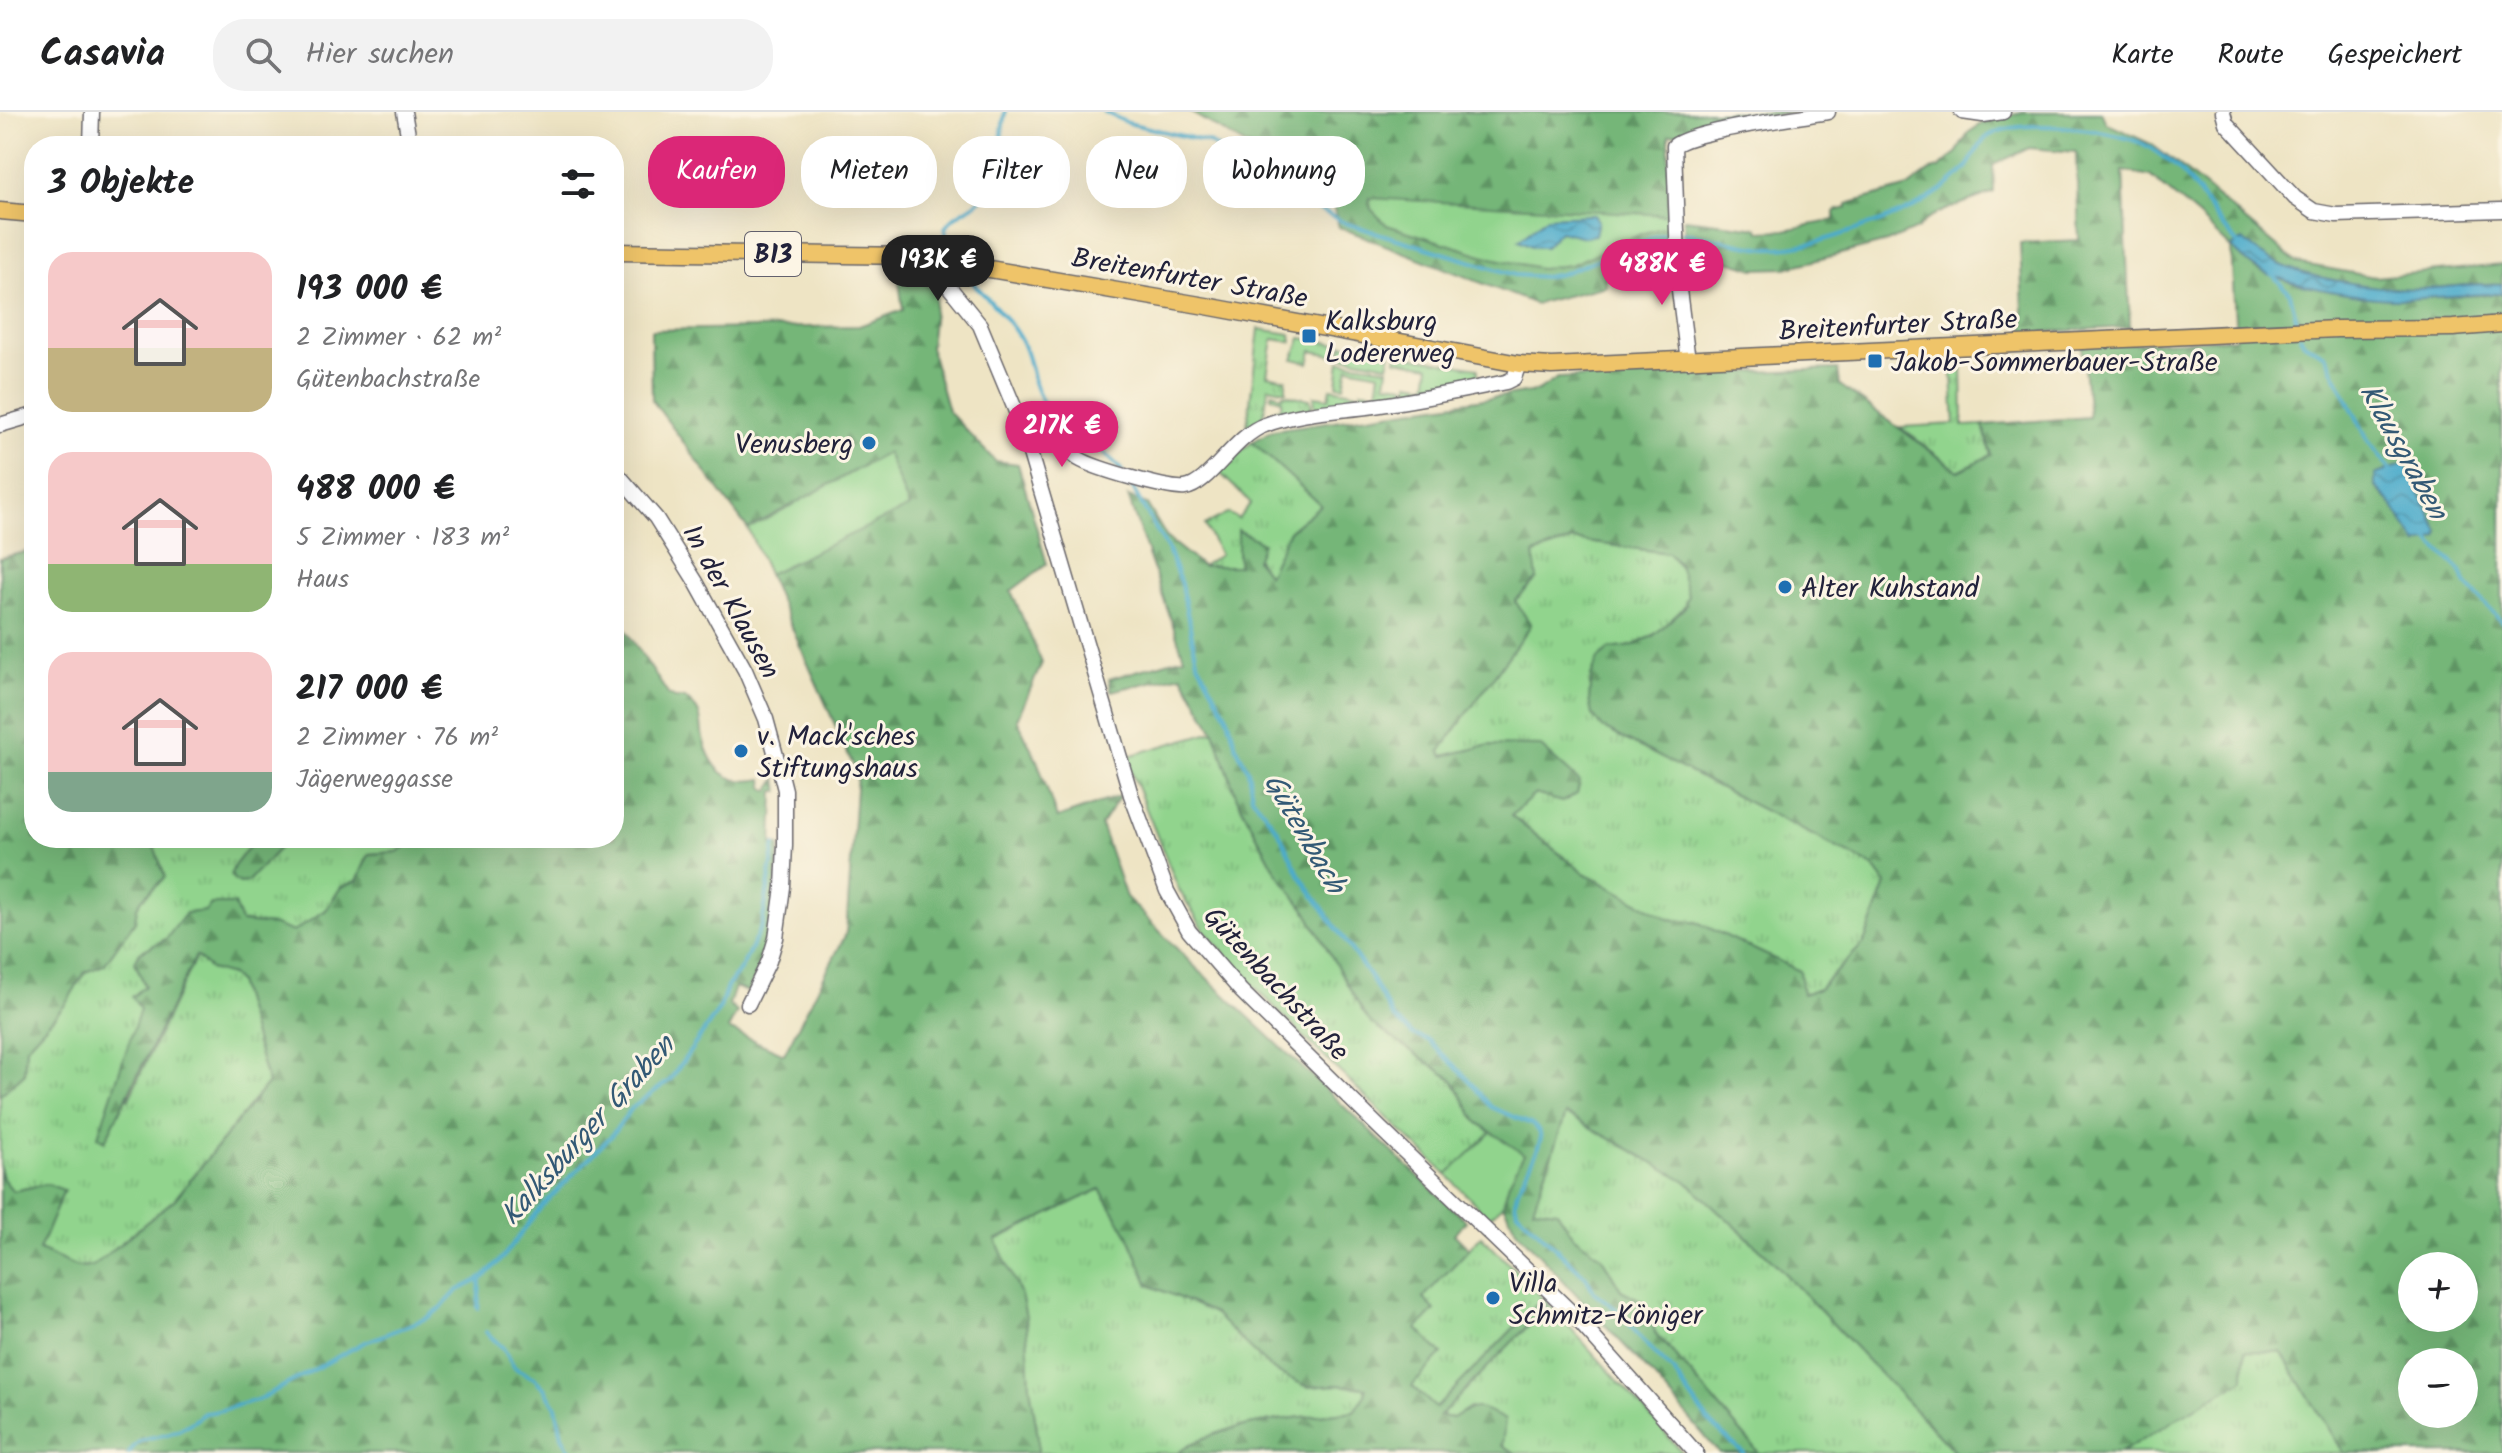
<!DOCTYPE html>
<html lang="de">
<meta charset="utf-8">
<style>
:root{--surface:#fff;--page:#f2f2f2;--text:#202124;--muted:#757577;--line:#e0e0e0;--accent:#db2777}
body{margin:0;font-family:Kalam,sans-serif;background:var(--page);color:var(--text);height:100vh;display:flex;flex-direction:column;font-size:30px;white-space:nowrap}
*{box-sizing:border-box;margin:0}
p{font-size:26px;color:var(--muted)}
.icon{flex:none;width:44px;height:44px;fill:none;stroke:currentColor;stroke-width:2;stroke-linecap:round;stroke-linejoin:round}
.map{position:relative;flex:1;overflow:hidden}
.sheet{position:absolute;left:24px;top:24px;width:600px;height:712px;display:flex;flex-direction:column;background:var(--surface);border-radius:32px;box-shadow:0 8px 32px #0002}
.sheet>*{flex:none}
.hud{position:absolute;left:648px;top:24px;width:760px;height:72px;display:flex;gap:16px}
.fabs{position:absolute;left:2398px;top:1140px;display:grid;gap:16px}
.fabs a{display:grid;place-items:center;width:80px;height:80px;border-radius:50%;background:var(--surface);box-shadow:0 8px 32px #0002;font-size:40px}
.price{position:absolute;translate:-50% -68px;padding:0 18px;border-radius:28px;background:var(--accent);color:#fff;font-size:26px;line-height:52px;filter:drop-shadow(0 2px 4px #0008)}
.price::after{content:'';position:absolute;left:50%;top:48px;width:24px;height:18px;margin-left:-12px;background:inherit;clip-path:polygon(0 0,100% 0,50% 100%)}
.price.current{background:#222;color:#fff}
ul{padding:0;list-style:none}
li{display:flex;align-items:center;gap:24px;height:200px;padding:0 24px}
li span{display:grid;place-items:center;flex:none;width:224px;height:160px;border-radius:24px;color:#555}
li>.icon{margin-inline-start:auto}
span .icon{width:96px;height:96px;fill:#fffc;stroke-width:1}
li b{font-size:34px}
h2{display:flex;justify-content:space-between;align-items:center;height:96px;padding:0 24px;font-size:34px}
.tag{padding:0 28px;border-radius:32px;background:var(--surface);box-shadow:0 8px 32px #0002;font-size:28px;line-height:72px}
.tag.current{background:var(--accent);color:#fff}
header{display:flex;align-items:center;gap:48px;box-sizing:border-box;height:112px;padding:0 40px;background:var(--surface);border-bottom:2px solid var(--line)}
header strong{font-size:38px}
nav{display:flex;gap:44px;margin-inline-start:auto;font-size:28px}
.search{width:560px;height:72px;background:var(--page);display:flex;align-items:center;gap:20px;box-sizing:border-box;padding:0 28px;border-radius:32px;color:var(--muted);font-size:30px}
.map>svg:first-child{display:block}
.grass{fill:url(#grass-tufts);stroke:#5a7b64;stroke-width:2}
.forest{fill:url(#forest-firs);stroke:#4b6c5a;stroke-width:2;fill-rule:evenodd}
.green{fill:#91d48d;stroke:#5a7b64;stroke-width:2}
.water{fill:url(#water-waves);stroke:#376683;stroke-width:2}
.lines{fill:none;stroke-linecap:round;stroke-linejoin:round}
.stream{stroke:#4cabcb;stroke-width:4}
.minor-casing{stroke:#69666b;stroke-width:17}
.major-casing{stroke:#69666b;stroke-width:19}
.minor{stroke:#fff;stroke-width:14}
.major{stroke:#efc469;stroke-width:16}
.poi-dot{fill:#1f6fb2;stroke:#fcf5e5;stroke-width:3}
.labels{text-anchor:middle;stroke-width:6;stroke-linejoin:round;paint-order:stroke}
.shield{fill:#fcf5e5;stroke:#63616e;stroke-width:2}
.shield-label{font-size:26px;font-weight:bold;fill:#22223b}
.street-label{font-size:28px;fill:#22223b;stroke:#fcf5e5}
.poi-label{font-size:28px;fill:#22223b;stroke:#fcf5e5;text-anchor:start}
.water-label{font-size:30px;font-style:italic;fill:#335975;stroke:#fcf5e5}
</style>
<header>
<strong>Casavia</strong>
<div class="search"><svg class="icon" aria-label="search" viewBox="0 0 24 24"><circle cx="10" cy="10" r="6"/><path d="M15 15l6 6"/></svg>Hier suchen</div>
<nav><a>Karte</a><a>Route</a><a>Gespeichert</a></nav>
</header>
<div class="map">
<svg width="2502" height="1341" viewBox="0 0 2502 1341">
<defs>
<pattern id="grass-tufts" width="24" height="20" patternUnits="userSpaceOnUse" patternTransform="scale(2)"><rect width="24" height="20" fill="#91d48d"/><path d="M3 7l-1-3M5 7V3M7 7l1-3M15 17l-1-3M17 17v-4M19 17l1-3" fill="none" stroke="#7db67b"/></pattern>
<pattern id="forest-firs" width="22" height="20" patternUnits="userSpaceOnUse" patternTransform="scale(2)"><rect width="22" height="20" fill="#74b678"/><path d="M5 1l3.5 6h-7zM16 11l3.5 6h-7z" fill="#5f9464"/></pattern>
<pattern id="water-waves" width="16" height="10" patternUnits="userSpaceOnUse" patternTransform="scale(2)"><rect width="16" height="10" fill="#4cabcb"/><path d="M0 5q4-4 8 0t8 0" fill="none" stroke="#3f8ba6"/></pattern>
</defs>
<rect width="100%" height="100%" fill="#fcf5e5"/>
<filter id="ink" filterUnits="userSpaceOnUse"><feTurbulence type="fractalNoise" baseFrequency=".0125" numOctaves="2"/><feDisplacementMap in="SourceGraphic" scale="16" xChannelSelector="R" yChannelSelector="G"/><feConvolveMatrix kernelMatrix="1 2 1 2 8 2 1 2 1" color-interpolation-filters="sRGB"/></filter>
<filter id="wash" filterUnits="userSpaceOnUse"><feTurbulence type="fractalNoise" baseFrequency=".006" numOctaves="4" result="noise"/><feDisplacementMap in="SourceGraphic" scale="32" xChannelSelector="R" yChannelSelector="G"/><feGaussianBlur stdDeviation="1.8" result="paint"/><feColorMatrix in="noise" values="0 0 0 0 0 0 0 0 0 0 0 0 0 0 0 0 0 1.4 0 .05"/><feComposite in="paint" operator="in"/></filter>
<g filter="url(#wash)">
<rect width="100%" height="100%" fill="#eee4c4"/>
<!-- grass -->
<path class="grass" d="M 1259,217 L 1291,222 L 1292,230 L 1273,227 L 1267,263 L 1286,267 L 1286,279 L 1269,275 L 1262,309 L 1247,315 Z
M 1301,226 L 1339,232 L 1337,244 L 1312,239 L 1309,251 L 1293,247 Z
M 1343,232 L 1391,241 L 1388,253 L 1340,244 Z
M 1397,242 L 1478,256 L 1478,270 L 1409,283 L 1409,270 L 1427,273 L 1430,254 L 1396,248 Z
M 1951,248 L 1962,248 L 1963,314 L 1983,313 L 1991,343 L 1958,359 L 1900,315 L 1955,312 Z
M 1340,249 L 1388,256 L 1386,271 L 1405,273 L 1407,283 L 1363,289 L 1361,278 L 1377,280 L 1380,261 L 1348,255 L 1344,274 L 1337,273 Z
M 1331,276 L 1359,281 L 1360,290 L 1315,295 L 1314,284 L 1329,286 Z
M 1272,280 L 1282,285 L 1283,282 L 1310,287 L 1312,296 L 1271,304 L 1271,300 L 1281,295 L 1282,288 L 1271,285 Z
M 1252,330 L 1321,393 L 1289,419 L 1268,464 L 1238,419 L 1238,454 L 1202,454 L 1220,443 L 1205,413 L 1228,401 L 1238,407 L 1251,391 L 1219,360 Z
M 1572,428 L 1668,441 C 1678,452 1687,466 1688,481 C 1689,500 1651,527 1634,533 C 1626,536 1617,536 1609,537 L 1603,616 L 1873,754 L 1886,772 L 1864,831 L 1819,877 L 1803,882 L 1699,811 L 1669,807 L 1584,761 L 1511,703 L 1535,682 L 1562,690 L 1490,633 L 1443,644 L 1440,639 L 1531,513 L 1515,489 L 1534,442 Z
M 1214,619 L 1237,686 L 1276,759 L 1306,799 L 1363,900 L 1372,911 L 1453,968 L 1477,1010 L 1491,1020 L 1447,1063 L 1321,942 L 1241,861 L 1205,819 L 1179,778 L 1125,645 Z
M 151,726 L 256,726 L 234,754 L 282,731 L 289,726 L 419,726 L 397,740 L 369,742 L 357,769 L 341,775 L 326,798 L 293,820 C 273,812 263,813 243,810 C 219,806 213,798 186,802 L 166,827 L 140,840 L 135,850 L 145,874 L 140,897 L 128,988 L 196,844 L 210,857 L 231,863 L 238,870 L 268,971 L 175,1087 L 93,1154 L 77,1155 L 39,1138 L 47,1072 L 12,1079 L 3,1067 L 0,1055 L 0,983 L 24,962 L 26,935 L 65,893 L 85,860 L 104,853 L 135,809 L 137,795 L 142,787 L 165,765 Z
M 1566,1002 L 1686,1069 L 1772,1148 L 1956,1341 L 1759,1341 L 1655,1220 L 1644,1190 L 1621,1178 L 1601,1144 L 1574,1125 L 1557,1099 L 1533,1096 Z
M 1100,1077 L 1128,1123 L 1149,1173 L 1212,1200 L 1274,1259 L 1308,1275 L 1336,1273 L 1366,1276 L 1365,1283 L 1354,1299 C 1302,1306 1219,1309 1178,1341 L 1038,1341 L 1038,1325 L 1030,1274 L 1026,1205 L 996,1127 Z
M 1481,1124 L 1543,1186 L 1436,1297 L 1411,1274 L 1441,1242 L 1417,1217 L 1422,1186 Z
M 1549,1192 L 1683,1341 L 1516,1341 L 1502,1334 L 1470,1295 L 1453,1306 L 1439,1304 Z
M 2245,1239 L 2281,1239 L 2344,1341 L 2119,1341 L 2243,1267 Z"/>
<!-- forest -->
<path class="forest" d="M 1190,0 L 1797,0 L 1669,23 L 1668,148 L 1605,165 L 1606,174 L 1535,192 L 1339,115 L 1330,83 ZM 1369,87 L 1665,103 L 1666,115 L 1643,121 L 1570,153 L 1540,156 L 1492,146 L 1387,113 L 1371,97 Z
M 2023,0 L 2101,0 L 2106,11 L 2151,32 L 2176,51 L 2297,151 L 2375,165 L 2502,153 L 2502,172 C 2479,171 2457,174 2435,176 C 2372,180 2291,171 2243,129 L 2231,135 L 2256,157 L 2289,169 L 2344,181 L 2397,187 L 2502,182 L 2502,1341 L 2344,1341 L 2281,1240 L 2245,1239 L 2244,1267 L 2119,1341 L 1956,1341 L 1772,1148 L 1686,1069 L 1566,1002 L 1533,1096 L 1557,1099 L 1574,1125 L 1601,1144 L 1621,1178 L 1644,1190 L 1655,1220 L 1759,1341 L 1719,1341 L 1654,1265 L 1516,1118 L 1503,1092 L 1509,1070 L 1523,1042 L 1477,1010 L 1453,968 L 1371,911 L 1363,900 L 1306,799 L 1276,759 L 1237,686 L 1214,619 L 1182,563 L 1111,579 L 1109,567 L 1184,545 L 1128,385 L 1147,392 L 1167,426 L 1202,454 L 1238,454 L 1238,418 L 1263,431 L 1256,448 L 1268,463 L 1289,419 L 1321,393 L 1252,330 L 1273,318 L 1538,279 L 1558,266 L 1838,257 L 1840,273 L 1958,359 L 1991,343 L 1983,313 L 2089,305 L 2082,234 L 2236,226 L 2231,136 L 2199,105 L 2150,64 L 2123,59 L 2130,215 L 2024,221 L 2020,131 L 2079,128 L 2076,40 L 2029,36 L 1993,53 L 1994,80 L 1945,98 L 1928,106 L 1917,117 L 1887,130 L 1786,156 L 1754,157 L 1685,135 L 1684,107 L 1758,116 L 1759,119 L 1785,118 L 1835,108 L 1835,99 L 1847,96 L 1847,92 L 1908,75 L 1931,58 L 1939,56 L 1957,40 L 1968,21 L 1989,7 ZM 2407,355 L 2425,393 L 2418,432 L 2390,390 L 2375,374 ZM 1572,428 L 1668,441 L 1679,453 L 1688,483 L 1684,496 L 1653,524 L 1632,534 L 1609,537 L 1598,547 L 1591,564 L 1589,588 L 1592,603 L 1603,616 L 1873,754 L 1886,772 L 1864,831 L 1819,877 L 1803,882 L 1800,859 L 1699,811 L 1669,807 L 1584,761 L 1511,704 L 1535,682 L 1562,690 L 1577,682 L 1580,670 L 1540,634 L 1490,633 L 1443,644 L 1440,639 L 1531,513 L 1515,489 L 1537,467 L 1534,442 ZM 2412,1154 L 2464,1154 L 2464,1206 L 2412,1206 ZM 2412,1250 L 2464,1250 L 2464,1302 L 2412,1302 Z
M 909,158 L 936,181 L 930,235 L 948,299 L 995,349 L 1018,352 L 1047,452 L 1011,479 L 1042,551 L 1017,607 L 1038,651 L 1057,706 L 1120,684 L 1101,713 L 1126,785 L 1191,851 L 1466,1109 L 1454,1122 L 1469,1137 L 1423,1186 L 1435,1198 L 1417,1217 L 1442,1242 L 1412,1274 L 1436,1296 L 1543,1186 L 1549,1192 L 1440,1304 L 1453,1306 C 1477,1290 1481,1295 1505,1308 L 1502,1334 L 1516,1341 L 1178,1341 C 1219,1309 1302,1306 1354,1299 L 1365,1283 L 1366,1276 L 1336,1273 L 1308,1275 L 1274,1259 L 1212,1200 L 1149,1173 L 1128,1123 L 1100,1077 L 996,1128 L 1021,1183 L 1026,1205 L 1030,1274 L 1038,1325 L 1038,1341 L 0,1341 L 0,1055 L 3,1067 L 13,1079 L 47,1072 L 64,1078 L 39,1138 L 77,1155 L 93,1154 L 175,1087 L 268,971 L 238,870 L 231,863 L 210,857 L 196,844 L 105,1029 L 98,1024 L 140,897 L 132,885 L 145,874 L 135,850 L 140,840 L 166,827 L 186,801 L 205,799 L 211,792 L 234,792 L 241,810 L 275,813 L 293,820 L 326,798 L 341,775 L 357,769 L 369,742 L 397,740 L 419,726 L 614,726 L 614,500 L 668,582 L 675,586 L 685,586 C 689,590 696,595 698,600 C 702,607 701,618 703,626 C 712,659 728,674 763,667 L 764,676 L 769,679 L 777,667 L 779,679 L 774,679 L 772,733 L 780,733 L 770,832 L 748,880 L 735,875 L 729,893 L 737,900 L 728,917 L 784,942 L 846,822 L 857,662 L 768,462 L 909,394 L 887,341 L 748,417 L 652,288 L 651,218 L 859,214 L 903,198 L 898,162 Z
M 34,438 L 34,726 L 151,726 L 165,765 L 142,787 L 137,795 L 135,809 L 104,853 L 85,860 L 65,893 L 26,935 L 24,962 L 0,983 L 0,446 Z
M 256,726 L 289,726 L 247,770 L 240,771 L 234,768 L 231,762 L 234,754 Z"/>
<!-- green -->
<path class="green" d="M 1369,86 L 1666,103 L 1666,115 L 1643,121 L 1570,153 L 1540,156 L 1492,146 L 1387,113 L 1371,97 Z
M 887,341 L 909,395 L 768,462 L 748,417 Z
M 1491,1020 L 1524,1042 L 1509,1070 L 1503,1092 L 1489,1106 L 1447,1063 Z"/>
<!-- water -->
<path class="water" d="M 1587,103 L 1594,103 L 1598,109 L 1595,123 L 1584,125 L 1560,119 L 1545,135 L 1533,135 L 1519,128 L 1547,105 Z
M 2243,128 C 2266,149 2289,158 2319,165 C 2357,173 2395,179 2435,176 C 2457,174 2479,171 2502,172 L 2502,182 C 2467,181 2432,187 2398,187 C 2364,187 2282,173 2254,155 C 2246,150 2238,142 2231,135 Z
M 2403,352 L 2407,355 L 2439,420 L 2438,425 L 2417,432 L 2390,390 L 2375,374 L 2375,363 Z"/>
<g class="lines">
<!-- stream -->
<path class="stream" d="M 1104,0 L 1128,11 L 1208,30 L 1294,84 L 1345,111 L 1515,163 L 1545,165 L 1561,162 L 1651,126 L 1673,120
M 1682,121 C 1712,123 1741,136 1772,136 C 1809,136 1849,120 1884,108 C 1914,97 1944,80 1966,56 C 1973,47 1978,33 1986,26 C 2015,3 2109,18 2141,31 C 2150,35 2159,42 2167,47 C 2198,72 2213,108 2241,135
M 954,144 L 947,133 L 945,116 C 954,101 972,97 984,85 C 1001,66 1000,25 1005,0
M 963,158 C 980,182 1003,198 1019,225 C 1033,247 1029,273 1046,294 C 1067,320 1103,335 1122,359
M 2270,160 L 2290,182 L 2297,209
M 2300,225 L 2304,231 L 2325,243 L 2369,330 L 2391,359
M 1129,370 L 1168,438 L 1181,472 L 1197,549 L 1228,606 L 1236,634 L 1248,658 L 1252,684 L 1279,720 L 1299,762 L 1372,868 L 1393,905 L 1413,923 L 1428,928 L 1468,967 L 1491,995 L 1533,1013 L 1539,1019 L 1541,1026 L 1537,1039 L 1518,1077 L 1515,1089 L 1517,1099 L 1586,1165 L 1594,1180 L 1621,1201 L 1643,1229 L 1673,1259 L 1708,1309 L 1743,1341
M 2427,426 L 2460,458 L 2467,473 L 2502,510
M 478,1196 L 480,1169 L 503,1145 L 542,1094 L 611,1024 L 632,996 L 670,968 L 720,896 L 727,875 L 742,855 L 762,813 L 775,732
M 486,1220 L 503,1236 L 515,1256 L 534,1266 L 545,1277 L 556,1295 L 562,1324 L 571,1341
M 129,1341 C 141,1323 151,1327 170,1321 C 183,1317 194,1310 204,1301 C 224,1300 239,1291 258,1288 L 363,1231 L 427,1206 L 441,1196 L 457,1179 L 482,1166"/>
</g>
</g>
<g filter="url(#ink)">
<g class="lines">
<!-- minor casing -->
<g class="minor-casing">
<path id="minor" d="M 404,0 L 410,34
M 1962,0 L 1983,3 L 2003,0
M 2223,0 L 2226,11 L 2295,86 L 2314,99 L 2336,103 L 2502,98
M 91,34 L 92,0
M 931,147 L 937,160 L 980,213 L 1022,314 L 1131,683 L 1167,779 L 1189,819 L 1241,879 L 1381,1017 L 1570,1199 L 1696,1341
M 1688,249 L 1679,178 L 1674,34 C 1694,18 1798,6 1828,0
M 0,313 L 34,303
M 1022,314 C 1045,315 1060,335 1079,347 C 1094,356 1168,378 1185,376 C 1209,373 1235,323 1265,313 C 1299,300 1338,299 1374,294 C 1418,288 1462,279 1506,270 L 1514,266 L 1519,252
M 614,358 L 656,406 L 696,470 L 745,558 L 766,607 L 781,662 L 785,678 L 785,733 L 783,775 L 776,826 L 769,849 L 748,892"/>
</g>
<!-- major casing -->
<g class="major-casing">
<path id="major" d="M 0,99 L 34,102
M 614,140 L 913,144 L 1206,194 L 1519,252 L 1552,254 L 2337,217 L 2453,216 L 2502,212"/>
</g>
<!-- minor -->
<use href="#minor" class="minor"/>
<!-- major -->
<use href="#major" class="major"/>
</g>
</g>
<!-- markers -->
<g class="poi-dot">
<rect x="1301" y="216" width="16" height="16" rx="4"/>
<rect x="1867" y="241" width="16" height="16" rx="4"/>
<circle cx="869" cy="331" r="8"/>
<circle cx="1785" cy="475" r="8"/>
<circle cx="741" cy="639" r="8"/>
<circle cx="1493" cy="1186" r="8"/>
</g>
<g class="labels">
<!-- shield labels -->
<rect class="shield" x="745" y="120" width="56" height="44" rx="6"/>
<g class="shield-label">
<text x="773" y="151">B13</text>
</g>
<!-- street labels -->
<g class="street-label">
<text transform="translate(1190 165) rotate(10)" y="10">Breitenfurter Straße</text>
<text transform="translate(1898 212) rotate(-3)" y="10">Breitenfurter Straße</text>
<text transform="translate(732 489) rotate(61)" y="10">In der Klausen</text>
<text transform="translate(1277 871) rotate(47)" y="10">Gütenbachstraße</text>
</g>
<!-- poi labels -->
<g class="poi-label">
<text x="1325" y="218">Kalksburg<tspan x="1325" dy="32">Lodererweg</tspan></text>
<text x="1891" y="259">Jakob-Sommerbauer-Straße</text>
<text x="853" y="341" text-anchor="end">Venusberg</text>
<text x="1801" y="485">Alter Kuhstand</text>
<text x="757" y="633">v. Mack'sches<tspan x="757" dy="32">Stiftungshaus</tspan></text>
<text x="1509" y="1180">Villa<tspan x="1509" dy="32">Schmitz-Königer</tspan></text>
</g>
<!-- water labels -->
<g class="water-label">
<text transform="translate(2404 339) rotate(61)" y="10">Klausgraben</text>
<text transform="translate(1305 721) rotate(60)" y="10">Gütenbach</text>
<text transform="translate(587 1018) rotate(-48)" y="10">Kalksburger Graben</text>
</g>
</g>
</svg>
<div class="fabs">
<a>+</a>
<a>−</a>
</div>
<b class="price current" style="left:938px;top:191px">193K €</b>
<b class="price" style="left:1662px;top:195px">488K €</b>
<b class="price" style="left:1062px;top:357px">217K €</b>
<div class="hud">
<a class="tag current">Kaufen</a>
<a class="tag">Mieten</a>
<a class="tag">Filter</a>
<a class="tag">Neu</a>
<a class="tag">Wohnung</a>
</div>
<section class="sheet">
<h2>3 Objekte<svg class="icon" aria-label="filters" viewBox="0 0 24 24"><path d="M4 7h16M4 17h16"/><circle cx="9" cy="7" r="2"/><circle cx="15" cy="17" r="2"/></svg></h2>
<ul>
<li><span style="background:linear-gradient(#f6c9c9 60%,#c2b280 0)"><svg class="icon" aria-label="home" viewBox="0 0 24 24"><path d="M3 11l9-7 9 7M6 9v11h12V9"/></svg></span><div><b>193 000 €</b><p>2 Zimmer · 62 m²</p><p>Gütenbachstraße</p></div></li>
<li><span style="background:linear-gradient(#f6c9c9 70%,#8fb573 0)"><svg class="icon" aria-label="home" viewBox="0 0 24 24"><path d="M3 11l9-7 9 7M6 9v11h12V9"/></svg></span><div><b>488 000 €</b><p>5 Zimmer · 183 m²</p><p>Haus</p></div></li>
<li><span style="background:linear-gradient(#f6c9c9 75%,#7fa58c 0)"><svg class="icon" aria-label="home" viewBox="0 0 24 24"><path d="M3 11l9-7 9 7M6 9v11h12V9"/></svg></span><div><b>217 000 €</b><p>2 Zimmer · 76 m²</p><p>Jägerweggasse</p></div></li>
</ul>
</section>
</div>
